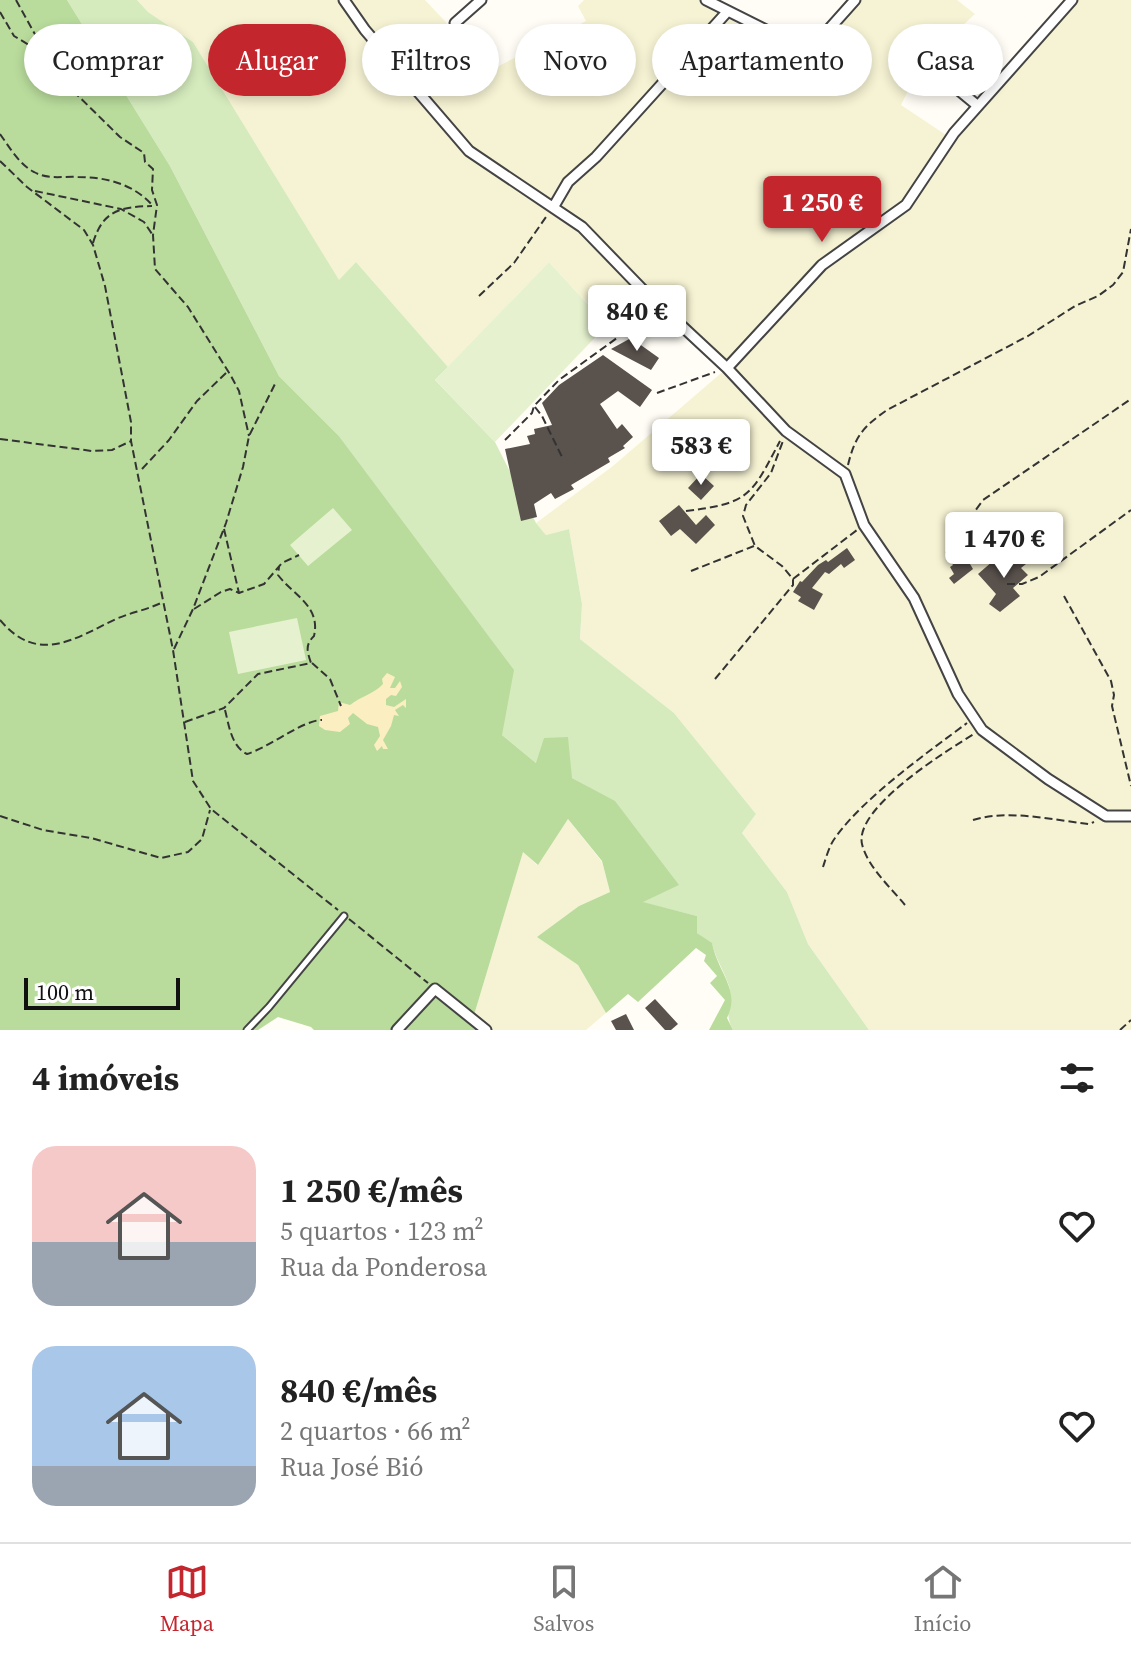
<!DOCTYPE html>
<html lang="pt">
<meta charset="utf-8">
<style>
:root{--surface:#fff;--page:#f2f2f2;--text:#222;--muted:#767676;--line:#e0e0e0;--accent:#c4262e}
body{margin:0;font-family:"Source Serif 4",serif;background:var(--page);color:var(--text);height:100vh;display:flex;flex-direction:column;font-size:30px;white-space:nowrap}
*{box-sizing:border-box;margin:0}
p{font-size:26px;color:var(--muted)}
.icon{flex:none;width:44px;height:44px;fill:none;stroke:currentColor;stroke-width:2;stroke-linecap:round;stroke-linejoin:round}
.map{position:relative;height:1030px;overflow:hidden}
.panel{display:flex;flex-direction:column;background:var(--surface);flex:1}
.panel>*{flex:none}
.guide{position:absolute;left:24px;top:24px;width:1084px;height:72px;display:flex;gap:16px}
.scale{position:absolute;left:24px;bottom:20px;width:156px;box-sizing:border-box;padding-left:8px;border:4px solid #111;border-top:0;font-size:22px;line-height:28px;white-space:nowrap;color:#111;-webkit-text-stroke:6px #fff;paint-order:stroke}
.price{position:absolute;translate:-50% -68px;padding:0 18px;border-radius:8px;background:#fff;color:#222;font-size:26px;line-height:52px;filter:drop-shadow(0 2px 4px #0008)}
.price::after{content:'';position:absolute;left:50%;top:48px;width:24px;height:18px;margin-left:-12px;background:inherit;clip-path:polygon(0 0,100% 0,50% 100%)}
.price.selected{background:var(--accent);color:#fff}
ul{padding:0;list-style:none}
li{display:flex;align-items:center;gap:24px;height:200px;padding:0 32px}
li span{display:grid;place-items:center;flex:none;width:224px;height:160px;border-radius:24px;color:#555}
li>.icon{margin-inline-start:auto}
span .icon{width:96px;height:96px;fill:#fffc;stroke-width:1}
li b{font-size:34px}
h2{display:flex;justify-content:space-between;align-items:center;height:96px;padding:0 32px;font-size:34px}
.chip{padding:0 28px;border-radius:36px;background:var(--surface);box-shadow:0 4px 12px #0003;font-size:28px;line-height:72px}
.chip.selected{background:var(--accent);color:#fff}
.tabs{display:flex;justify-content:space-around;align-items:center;height:112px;border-top:2px solid var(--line);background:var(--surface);font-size:22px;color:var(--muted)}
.tabs a{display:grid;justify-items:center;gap:4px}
.tabs .selected{color:var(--accent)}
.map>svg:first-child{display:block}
.farmland{fill:#f6f3d4}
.green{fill:#d5ebbd}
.forest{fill:#b9dc9c}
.sand{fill:#fbeec1}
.pitch{fill:#e6f2cf}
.building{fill:#5a524d}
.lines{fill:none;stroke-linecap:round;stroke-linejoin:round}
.service-casing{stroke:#444;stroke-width:9}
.minor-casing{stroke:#444;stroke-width:13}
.path{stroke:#333;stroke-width:2;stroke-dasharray:8 4;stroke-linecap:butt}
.service{stroke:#fff;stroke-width:5}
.minor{stroke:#fff;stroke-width:9}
</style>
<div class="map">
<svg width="1131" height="1030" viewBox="0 0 1131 1030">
<rect width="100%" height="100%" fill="#fffdf5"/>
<!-- farmland -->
<path class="farmland" d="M 137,0 L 425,0 L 491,70 L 586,21 L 578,6 L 584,0 L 699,0 L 802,55 L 857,0 L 957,0 L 975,14 L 921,64 L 901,105 L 949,137 L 1072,0 L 1131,0 L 1131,1030 L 869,1030 L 808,944 L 787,892 L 742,833 L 756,814 L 674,713 L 580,639 L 582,604 L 569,529 L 546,535 L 536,523 L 613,466 L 727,368 L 659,305 L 613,331 L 549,262 L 448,367 L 356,262 L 339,281 L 193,42 L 148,12 Z
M 568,819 L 602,862 L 610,892 L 579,906 L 538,937 L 578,965 L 606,1013 L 586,1030 L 493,1030 L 474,1015 L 523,851 L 537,865 Z"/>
<!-- green -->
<path class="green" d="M 67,0 L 137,0 L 148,12 L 193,42 L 339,280 L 356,262 L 448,367 L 435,380 L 495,442 L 536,523 L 546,535 L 569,529 L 582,604 L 580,639 L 674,713 L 756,814 L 742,833 L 787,892 L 808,944 L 869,1030 L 733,1030 C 722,1009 734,1002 729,986 C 724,971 716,959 712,944 L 697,933 L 697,916 L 641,902 L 678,885 L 615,802 L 572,778 L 536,763 L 502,735 L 338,435 L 279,376 L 170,166 Z"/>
<!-- forest -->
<path class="forest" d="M 0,0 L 67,0 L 170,166 L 279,376 L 338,435 L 514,670 L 502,735 L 536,763 L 544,738 L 568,737 L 572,778 L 615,801 L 679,885 L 643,902 L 697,916 L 697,933 L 712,943 C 718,973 741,990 727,1018 L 733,1030 L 709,1030 L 725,1000 L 710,983 L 717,976 L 704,961 L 706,955 L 696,948 L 638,1002 L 628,994 L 606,1013 L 578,965 L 537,937 L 579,906 L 610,892 L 602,861 L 568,819 L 538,865 L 523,852 L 474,1015 L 482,1030 L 314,1030 L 311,1027 L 278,1017 L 258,1030 L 0,1030 Z"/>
<!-- sand -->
<path class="sand" d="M 387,673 L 395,677 L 390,688 L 395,688 L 400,681 L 402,687 L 396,696 L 391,695 L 386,699 L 386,705 L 394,707 L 406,699 L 406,708 L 403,705 L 395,710 L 399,716 L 394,715 L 391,726 L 383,740 L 388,749 L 383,749 L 382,746 L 377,751 L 374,745 L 380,736 L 378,727 L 367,724 L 353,713 L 348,718 L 350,724 L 340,732 L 325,730 L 319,726 L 320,716 L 338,711 L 339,702 L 350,705 C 360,697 375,693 383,684 L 382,679 Z"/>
<!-- pitch -->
<path class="pitch" d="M 549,262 L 607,325 L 495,442 L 435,380 Z
M 333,508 L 352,530 L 308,566 L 290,545 Z
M 297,618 L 306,660 L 238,674 L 229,632 Z"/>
<!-- building -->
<path class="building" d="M 723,28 L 730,34 L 715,50 L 708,44 Z
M 631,338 L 659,358 L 651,370 L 611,349 Z
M 603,355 L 652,390 L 640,407 L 618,391 L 600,404 L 617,429 L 622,424 L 633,437 L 623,446 L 625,448 L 608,458 L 610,462 L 571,485 L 574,489 L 555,499 L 551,493 L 534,504 L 537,517 L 521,521 L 505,449 L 530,444 L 527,436 L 535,434 L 534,429 L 552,425 L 542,403 L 559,385 Z
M 701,474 L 714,486 L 701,500 L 688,488 Z
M 679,505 L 696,525 L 706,515 L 715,525 L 696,544 L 680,529 L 671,536 L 659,521 Z
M 979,536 L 985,544 L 967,559 L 973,569 L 954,584 L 949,578 L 954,574 L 950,567 L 953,565 L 945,552 L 959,543 L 963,549 Z
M 847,548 L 855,560 L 844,568 L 841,564 L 829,574 L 825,572 L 812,588 L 823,594 L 814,610 L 798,601 L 801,597 L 793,592 L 800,581 L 802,582 L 818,565 L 826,560 L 828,562 Z
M 1001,554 L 1009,562 L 1018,555 L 1026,564 L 1021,568 L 1028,575 L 1013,588 L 1020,596 L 1000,612 L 989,604 L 996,594 L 978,574 Z
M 655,999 L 678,1024 L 671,1030 L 665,1030 L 645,1008 Z
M 626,1014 L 634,1030 L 616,1030 L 611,1021 Z"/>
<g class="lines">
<!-- service casing -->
<g class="service-casing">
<path id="service" d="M 247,1030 L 269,1007 L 344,916"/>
</g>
<!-- minor casing -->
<g class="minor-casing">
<path id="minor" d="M 344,0 L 365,30 L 469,151 L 582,227 L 641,288 L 727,368 L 786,431 L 845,474 L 864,525 L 914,598 L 958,694 L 982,730 L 1048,779 L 1106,816 L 1131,816
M 706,0 L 794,44 L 813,47 L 855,0
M 455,23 L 481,0
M 955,87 L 978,106
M 554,206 L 568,182 L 596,157 L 727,12
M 727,368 L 822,265 L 906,205 L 954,133 L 1072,0
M 397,1030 L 435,989 L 486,1030"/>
</g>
<!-- path -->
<path class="path" d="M 16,0 L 58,76 L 120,137 L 144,153 L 145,162 L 153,169 L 152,190 L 157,205 L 153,235 L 155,269 L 188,307 L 231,376 L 239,391 L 249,436
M 0,12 L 14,36 L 44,54
M 0,134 C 10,148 19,164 34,172 C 48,180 63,176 78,177 C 106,177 134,184 153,206
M 0,161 L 27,187 L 84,230 L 93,245 L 105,286 L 131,422 L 131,441 L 173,650 L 193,781 L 211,809 L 338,910
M 35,191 L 121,209 L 144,222 L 152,234
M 93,243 C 103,210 120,207 152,206
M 479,296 L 514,263 L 546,217
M 657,393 L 715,372
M 535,407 L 542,416 L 563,459
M 0,439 L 92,451 L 112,450 L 131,441
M 505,440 L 532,413 L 534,406 L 559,380 L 628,330 L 656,315
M 848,465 C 855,436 863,427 887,410 L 1028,336 L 1075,306 L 1098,296 L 1113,285 L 1123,272 L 1131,229
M 142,469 L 169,440 L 197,401 L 227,372
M 686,511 C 750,503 751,496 780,441
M 224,529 L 239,593
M 966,531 L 970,518 L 983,500 L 1131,399
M 691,571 L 754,546
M 793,579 L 857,530
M 1007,584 L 1022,584 L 1039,577 L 1131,510
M 1064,596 L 1111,681 L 1114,695 L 1112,706 L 1131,786
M 194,609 L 221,592 L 230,589 L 239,593 L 264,584 L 282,563 L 299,555
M 0,620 C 38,665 74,639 116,619 C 132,612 147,610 163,602
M 174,649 L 193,609 L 226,523 L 243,467 L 249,436 L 275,384
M 312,663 L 330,679 L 341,706
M 715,679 L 793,585 L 793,579 L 782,566 L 755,546 L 743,516 L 746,505 L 771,473 L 783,441
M 225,710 C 229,725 231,746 247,754 C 270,747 303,720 322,720
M 185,722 L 224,708 L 258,674 L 311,663 C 307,651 305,645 314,636 C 321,606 293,595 278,575 L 279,567
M 0,816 L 43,830 L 91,838 L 161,858 L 188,852 L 202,839 L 210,810
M 973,820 C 1008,809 1053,820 1089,824 L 1094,822
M 823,867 C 826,858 829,846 835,838 C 863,798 927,753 967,723
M 905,905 C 891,888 867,866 862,844 C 854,808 946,751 974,734
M 349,919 L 428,983
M 1120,1030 L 1131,1020"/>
<!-- service -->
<use href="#service" class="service"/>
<!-- minor -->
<use href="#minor" class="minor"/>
</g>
</svg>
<div class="scale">100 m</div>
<b class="price selected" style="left:822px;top:244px">1 250 €</b>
<b class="price" style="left:637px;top:353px">840 €</b>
<b class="price" style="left:701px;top:487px">583 €</b>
<b class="price" style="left:1004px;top:580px">1 470 €</b>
<div class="guide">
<a class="chip">Comprar</a>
<a class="chip selected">Alugar</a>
<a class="chip">Filtros</a>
<a class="chip">Novo</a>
<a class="chip">Apartamento</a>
<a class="chip">Casa</a>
</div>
</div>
<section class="panel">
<h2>4 imóveis<svg class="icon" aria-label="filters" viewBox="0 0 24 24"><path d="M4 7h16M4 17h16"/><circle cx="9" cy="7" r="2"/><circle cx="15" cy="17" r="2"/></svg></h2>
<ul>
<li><span style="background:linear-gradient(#f6c9c9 60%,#9aa5b1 0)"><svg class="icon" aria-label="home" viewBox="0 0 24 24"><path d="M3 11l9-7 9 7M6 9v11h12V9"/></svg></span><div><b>1 250 €/mês</b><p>5 quartos · 123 m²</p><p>Rua da Ponderosa</p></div><svg class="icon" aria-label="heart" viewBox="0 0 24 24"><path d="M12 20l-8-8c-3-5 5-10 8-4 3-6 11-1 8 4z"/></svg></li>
<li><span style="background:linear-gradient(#a9c7e8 75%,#9aa5b1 0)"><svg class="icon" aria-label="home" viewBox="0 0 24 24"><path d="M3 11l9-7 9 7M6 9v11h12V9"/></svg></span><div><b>840 €/mês</b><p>2 quartos · 66 m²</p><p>Rua José Bió</p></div><svg class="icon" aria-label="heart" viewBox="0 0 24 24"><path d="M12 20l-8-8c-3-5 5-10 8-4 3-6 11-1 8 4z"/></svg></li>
</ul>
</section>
<nav class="tabs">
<a class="selected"><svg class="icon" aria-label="map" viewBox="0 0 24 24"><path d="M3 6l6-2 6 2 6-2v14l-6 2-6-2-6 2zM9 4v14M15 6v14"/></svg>Mapa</a>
<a><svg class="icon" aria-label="saved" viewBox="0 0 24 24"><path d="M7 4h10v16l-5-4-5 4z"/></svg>Salvos</a>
<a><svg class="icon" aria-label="home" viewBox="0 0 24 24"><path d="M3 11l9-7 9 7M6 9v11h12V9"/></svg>Início</a>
</nav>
